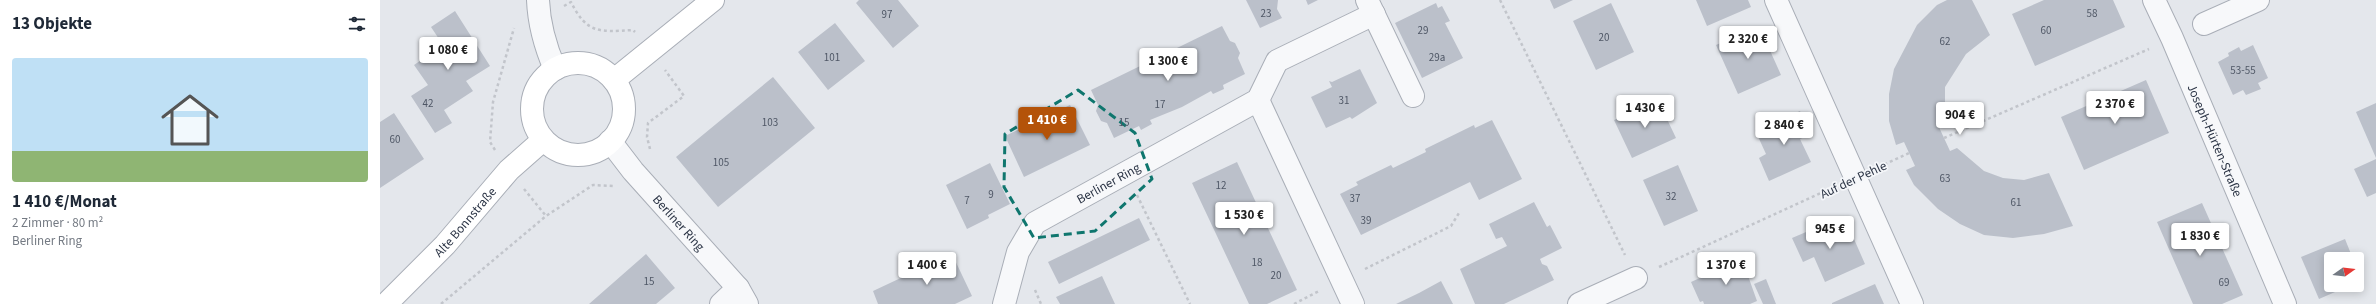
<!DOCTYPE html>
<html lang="de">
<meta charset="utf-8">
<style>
:root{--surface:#fff;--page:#f6f6f7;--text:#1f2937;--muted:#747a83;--accent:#b45309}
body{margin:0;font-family:"Source Sans 3",sans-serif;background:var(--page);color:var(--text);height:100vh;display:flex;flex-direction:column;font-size:15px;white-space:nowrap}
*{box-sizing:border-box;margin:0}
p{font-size:13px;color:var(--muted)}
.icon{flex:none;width:22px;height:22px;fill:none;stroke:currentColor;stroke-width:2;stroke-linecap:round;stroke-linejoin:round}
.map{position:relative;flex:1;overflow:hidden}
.sheet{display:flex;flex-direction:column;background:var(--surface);width:380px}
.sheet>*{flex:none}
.needle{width:26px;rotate:76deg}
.tools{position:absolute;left:1944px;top:252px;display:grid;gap:8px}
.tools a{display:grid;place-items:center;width:40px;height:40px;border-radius:4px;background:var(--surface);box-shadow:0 2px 10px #0003;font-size:20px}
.price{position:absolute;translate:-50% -34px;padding:0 9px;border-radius:4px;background:#fff;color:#222;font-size:13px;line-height:26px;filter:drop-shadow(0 1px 2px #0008)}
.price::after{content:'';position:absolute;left:50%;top:24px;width:12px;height:9px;margin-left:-6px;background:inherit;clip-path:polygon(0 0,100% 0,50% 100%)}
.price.current{background:var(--accent);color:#fff}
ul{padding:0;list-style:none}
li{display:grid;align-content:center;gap:8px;height:212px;padding:0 12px}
li span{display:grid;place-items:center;height:124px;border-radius:4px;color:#555}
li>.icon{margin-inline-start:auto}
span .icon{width:72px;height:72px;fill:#fffc;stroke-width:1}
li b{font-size:17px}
h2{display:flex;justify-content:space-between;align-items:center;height:48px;padding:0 12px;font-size:17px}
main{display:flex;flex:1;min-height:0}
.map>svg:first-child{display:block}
.building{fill:#bbc0ca}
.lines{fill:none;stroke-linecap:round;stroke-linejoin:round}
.minor-casing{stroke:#a9aeb7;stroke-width:24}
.secondary-casing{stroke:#a9aeb7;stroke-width:24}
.path{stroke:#c2c5cb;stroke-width:2.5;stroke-dasharray:3 3;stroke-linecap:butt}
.minor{stroke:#f7f8fa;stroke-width:22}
.secondary{stroke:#fff;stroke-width:22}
.marked{fill:none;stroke:#0f766e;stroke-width:3;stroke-dasharray:8 5;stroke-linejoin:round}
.labels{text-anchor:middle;stroke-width:3.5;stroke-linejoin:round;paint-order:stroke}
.number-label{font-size:11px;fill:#4f5766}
.street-label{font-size:13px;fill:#2b3445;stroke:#f4f6f9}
</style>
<main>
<section class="sheet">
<h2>13 Objekte<svg class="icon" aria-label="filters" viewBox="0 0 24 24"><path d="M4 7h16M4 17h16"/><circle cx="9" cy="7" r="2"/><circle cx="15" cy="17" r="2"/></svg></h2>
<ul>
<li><span style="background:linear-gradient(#bfe0f5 75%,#8fb573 0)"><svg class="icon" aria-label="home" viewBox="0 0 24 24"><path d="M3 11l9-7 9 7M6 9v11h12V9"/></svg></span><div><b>1 410 €/Monat</b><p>2 Zimmer · 80 m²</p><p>Berliner Ring</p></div></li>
</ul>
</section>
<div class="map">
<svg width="1996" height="304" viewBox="0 0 1996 304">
<rect width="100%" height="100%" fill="#e4e7ec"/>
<!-- building -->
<path class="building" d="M 479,0 L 518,0 L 539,26 L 513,48 L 476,3 Z
M 866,0 L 898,0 L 897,9 L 902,18 L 880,28 Z
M 926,0 L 938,0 L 928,5 Z
M 1170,0 L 1193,0 L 1174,9 Z
M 1316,0 L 1368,0 L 1371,7 L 1327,26 Z
M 1567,0 L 1592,0 L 1610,35 L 1586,54 L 1565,87 L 1565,122 L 1558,125 L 1570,151 L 1577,148 L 1604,171 L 1623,178 L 1644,180 L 1669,173 L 1693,226 L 1664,234 L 1633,238 L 1604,235 L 1580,224 L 1558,209 L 1534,185 L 1526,170 L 1535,166 L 1524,142 L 1516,145 L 1509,121 L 1509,94 L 1514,69 L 1537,25 L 1557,5 Z
M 1664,0 L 1733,0 L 1745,27 L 1655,66 L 1632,14 Z
M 1056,3 L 1058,8 L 1062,6 L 1070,21 L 1065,23 L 1083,58 L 1042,78 L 1015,23 Z
M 1231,3 L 1254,52 L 1216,70 L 1193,21 Z
M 75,11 L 110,66 L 86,81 L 93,91 L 64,110 L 72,123 L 55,133 L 31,96 L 48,85 L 34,65 L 63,45 L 51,27 Z
M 455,23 L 485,61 L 448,90 L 418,52 Z
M 842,26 L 850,41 L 855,43 L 860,53 L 858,58 L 865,74 L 843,85 L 844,89 L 833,94 L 831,91 L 802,107 L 770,120 L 772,124 L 761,130 L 759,126 L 734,138 L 727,123 L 721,121 L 716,111 L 718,105 L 711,90 Z
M 1379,26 L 1401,75 L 1358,94 L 1336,45 Z
M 1873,45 L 1888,78 L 1878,83 L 1881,89 L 1866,95 L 1863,90 L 1853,95 L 1838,62 L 1849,56 L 1848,53 L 1859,47 L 1861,51 Z
M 980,69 L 997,103 L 972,119 L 970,117 L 946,128 L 931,97 L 952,87 L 949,81 L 952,82 Z
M 393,77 L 435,128 L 338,207 L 296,157 Z
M 1766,80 L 1789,133 L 1704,170 L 1681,117 Z
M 1278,100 L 1296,138 L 1252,158 L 1234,120 Z
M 1996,103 L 1996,158 L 1976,112 Z
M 690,105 L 710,145 L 644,177 L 625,136 Z
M 1420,111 L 1430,135 L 1420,139 L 1431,162 L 1389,181 L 1379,158 L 1386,154 L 1375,130 Z
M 14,113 L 44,159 L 0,188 L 0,122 Z
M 1112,120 L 1142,179 L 1099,200 L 1090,182 L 981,235 L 960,194 L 978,185 L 976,182 L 1011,165 L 1013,168 L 1046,152 L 1045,149 L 1094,125 L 1095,128 Z
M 1996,159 L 1996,193 L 1987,197 L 1974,169 Z
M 857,162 L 917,290 L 887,304 L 869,304 L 812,183 Z
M 610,163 L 630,204 L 608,215 L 609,218 L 587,229 L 566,185 Z
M 1298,165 L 1318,211 L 1284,226 L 1263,180 Z
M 1154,202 L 1167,227 L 1170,225 L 1182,248 L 1160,259 L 1162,264 L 1167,266 L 1174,280 L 1124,304 L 1095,304 L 1080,269 L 1127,246 L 1122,237 L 1116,239 L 1109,224 Z
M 1822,203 L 1863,295 L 1842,304 L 1813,304 L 1777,222 Z
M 759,218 L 770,240 L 679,284 L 668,262 Z
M 1459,218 L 1469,242 L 1474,239 L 1485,264 L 1445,282 L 1434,257 L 1423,262 L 1412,238 Z
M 1965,239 L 1973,259 L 1951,259 L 1951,285 L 1971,285 L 1939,299 L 1921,257 Z
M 266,254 L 295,288 L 276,304 L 209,304 Z
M 572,254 L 592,296 L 575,304 L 498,304 L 493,291 Z
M 1362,259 L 1377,301 L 1370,304 L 1324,304 L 1323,301 L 1320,302 L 1311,282 Z
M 1977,268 L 1982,280 L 1977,283 Z
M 722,276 L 735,304 L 680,304 L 676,297 Z
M 1386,279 L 1396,304 L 1383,304 L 1374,284 Z
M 1061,281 L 1073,304 L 1016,304 L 1039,293 Z
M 1495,284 L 1504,304 L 1452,304 L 1452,303 Z"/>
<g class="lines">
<!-- minor casing -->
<g class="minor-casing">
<g id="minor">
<path d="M 158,0 C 159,25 165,46 175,69"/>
<path d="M 987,0 L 1033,96"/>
<path d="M 1396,0 L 1532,304"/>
<path id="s1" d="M 1774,0 L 1792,38 L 1905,304"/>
<path d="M 1824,24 L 1878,0"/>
<path d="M 878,100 L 973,304"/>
<path id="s2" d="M 230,141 L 253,171 L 358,288 L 367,304"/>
<path d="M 341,304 L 358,288"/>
<path id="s3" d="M 624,304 L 638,252 L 655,223 L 878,100 L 897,61 L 994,14"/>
<path d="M 1199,304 L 1256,278"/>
</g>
</g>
<!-- secondary casing -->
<g class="secondary-casing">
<g id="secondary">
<circle cx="198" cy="109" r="46"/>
<path d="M 234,80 L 333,0"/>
<path id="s4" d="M 6,304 L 65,245 L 129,170 L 163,140"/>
</g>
</g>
<!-- path -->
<path class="path" d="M 1120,0 L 1245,255
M 184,6 L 191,2 C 207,34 219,32 253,30 L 255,32
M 1564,138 L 1769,49
M 270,149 L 267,137 L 268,123 L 304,96 L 285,70
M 115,150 L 110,142 L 113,102 L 134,28
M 1499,167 L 1529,153
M 144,189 L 166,216
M 757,195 L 810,304
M 1279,267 L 1452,188
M 985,269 L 1071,226 L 1079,213
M 655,290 L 661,304
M 61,304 L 166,216 L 213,185 L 233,186
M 914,304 L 939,291"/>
<!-- minor -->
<use href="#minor" class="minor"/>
<!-- secondary -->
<use href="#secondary" class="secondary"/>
</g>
<!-- marked area -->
<path class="marked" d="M 698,90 L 755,133 L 772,179 L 715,231 L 654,238 L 624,187 L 625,134 Z"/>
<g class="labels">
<!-- number labels -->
<g class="number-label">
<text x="886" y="17">23</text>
<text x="1712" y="17">58</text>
<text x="507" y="18">97</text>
<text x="1043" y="34">29</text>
<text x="1666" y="34">60</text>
<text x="1224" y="41">20</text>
<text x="1565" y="45">62</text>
<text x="452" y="61">101</text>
<text x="1057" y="61">29a</text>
<text x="1863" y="74">53-55</text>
<text x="964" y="104">31</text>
<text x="48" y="107">42</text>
<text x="780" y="108">17</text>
<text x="390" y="126">103</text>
<text x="744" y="126">15</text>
<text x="15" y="143">60</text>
<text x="341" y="166">105</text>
<text x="1565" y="182">63</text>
<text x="841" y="189">12</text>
<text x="611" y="198">9</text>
<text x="1291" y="200">32</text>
<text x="975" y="202">37</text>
<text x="587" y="204">7</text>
<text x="1636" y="206">61</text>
<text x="986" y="224">39</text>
<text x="877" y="266">18</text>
<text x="896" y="279">20</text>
<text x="269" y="285">15</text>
<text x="1844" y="286">69</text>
</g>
<!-- street labels -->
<g class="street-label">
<text dy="5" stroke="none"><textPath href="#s1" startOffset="153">Joseph-Hürten-Straße</textPath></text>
<text transform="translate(1473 179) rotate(-25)" y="5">Auf der Pehle</text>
<text dy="5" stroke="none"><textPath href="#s3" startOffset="171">Berliner Ring</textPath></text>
<text dy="5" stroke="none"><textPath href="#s4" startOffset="114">Alte Bonnstraße</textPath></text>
<text dy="5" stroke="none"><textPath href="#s2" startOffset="107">Berliner Ring</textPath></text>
</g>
</g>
</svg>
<div class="tools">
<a><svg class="needle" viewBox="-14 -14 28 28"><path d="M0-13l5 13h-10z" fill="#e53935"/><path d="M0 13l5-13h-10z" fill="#747a83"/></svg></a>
</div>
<b class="price" style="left:1368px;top:60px">2 320 €</b>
<b class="price" style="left:68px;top:71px">1 080 €</b>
<b class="price" style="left:788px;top:82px">1 300 €</b>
<b class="price" style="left:1735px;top:125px">2 370 €</b>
<b class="price" style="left:1265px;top:129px">1 430 €</b>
<b class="price" style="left:1580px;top:136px">904 €</b>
<b class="price current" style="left:667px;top:141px">1 410 €</b>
<b class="price" style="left:1404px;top:146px">2 840 €</b>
<b class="price" style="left:864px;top:236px">1 530 €</b>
<b class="price" style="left:1450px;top:250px">945 €</b>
<b class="price" style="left:1820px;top:257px">1 830 €</b>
<b class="price" style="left:547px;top:286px">1 400 €</b>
<b class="price" style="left:1346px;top:286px">1 370 €</b>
</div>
</main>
